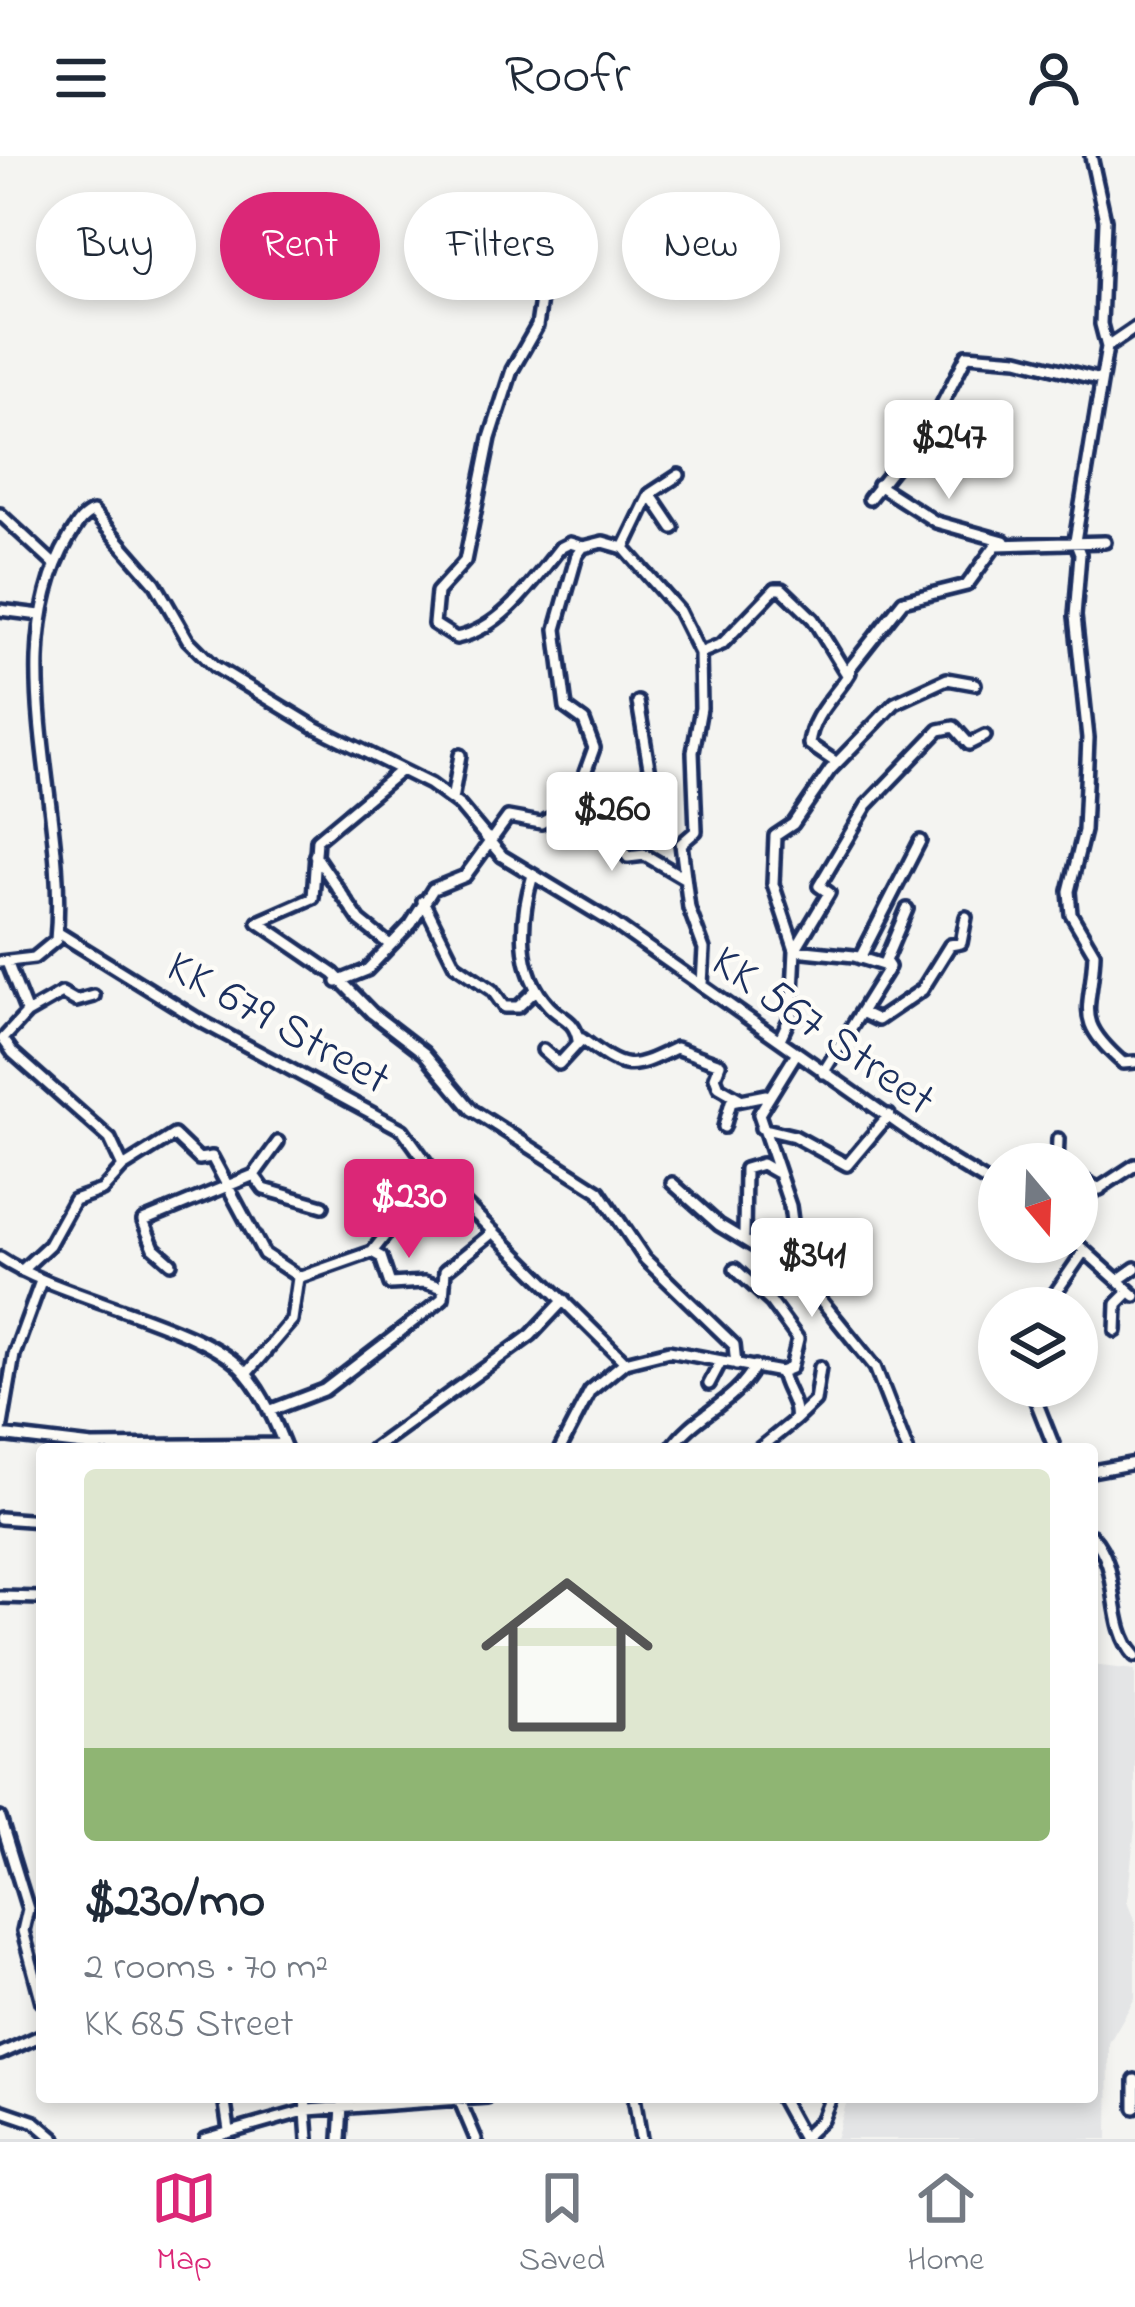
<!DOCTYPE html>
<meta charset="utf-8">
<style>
:root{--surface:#fff;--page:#f2f2f3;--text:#1f2937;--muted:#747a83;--line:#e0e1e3;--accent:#db2777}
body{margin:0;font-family:"Indie Flower",sans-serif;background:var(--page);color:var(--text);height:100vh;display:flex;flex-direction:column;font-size:45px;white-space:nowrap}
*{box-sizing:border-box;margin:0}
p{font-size:39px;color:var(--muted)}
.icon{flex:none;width:66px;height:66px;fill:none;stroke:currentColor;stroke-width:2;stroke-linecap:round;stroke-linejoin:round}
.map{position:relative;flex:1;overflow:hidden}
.side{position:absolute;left:36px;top:1287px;width:1062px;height:660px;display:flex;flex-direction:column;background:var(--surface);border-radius:12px;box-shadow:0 6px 18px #0003}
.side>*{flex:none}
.top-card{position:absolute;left:36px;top:36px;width:1065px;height:108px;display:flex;gap:24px}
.needle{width:78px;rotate:161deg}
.buttons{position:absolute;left:978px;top:987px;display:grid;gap:24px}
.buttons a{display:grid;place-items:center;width:120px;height:120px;border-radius:50%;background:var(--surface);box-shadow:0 6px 18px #0003;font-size:60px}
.price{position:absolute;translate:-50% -102px;padding:0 27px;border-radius:12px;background:#fff;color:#222;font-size:39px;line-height:78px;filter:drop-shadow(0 3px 6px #0008)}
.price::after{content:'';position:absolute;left:50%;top:72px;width:36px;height:27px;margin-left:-18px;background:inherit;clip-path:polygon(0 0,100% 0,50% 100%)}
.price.current{background:var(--accent);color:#fff}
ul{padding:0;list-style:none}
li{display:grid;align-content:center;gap:24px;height:636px;padding:0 48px}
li+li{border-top:3px solid var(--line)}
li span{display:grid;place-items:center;height:372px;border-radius:12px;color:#555}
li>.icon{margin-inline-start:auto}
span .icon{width:216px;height:216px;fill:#fffc;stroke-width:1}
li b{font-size:51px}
.chip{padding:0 42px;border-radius:54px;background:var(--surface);box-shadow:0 6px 18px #0003;font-size:42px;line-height:108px}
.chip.current{background:var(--accent);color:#fff}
header{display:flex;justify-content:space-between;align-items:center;height:156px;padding:0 48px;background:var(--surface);font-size:54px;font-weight:600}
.tab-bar{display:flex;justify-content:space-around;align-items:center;height:168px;border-top:3px solid var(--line);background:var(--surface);font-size:33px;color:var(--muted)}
.tab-bar a{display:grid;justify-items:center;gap:6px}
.tab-bar .current{color:var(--accent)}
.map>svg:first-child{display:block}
.built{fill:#e4e5e6}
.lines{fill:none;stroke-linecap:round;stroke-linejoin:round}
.minor-casing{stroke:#1b2f5e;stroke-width:18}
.minor{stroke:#fdfcf7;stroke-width:9}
.labels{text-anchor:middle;stroke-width:9;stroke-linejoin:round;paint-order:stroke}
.street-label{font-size:48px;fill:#1b2f5e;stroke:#fdfcf7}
</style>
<header><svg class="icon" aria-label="menu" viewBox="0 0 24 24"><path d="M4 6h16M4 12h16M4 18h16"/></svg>Roofr<svg class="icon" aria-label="person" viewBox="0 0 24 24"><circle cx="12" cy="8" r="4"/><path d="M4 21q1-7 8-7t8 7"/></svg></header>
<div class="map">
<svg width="1135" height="1983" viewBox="0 0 1135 1983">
<rect width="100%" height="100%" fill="#f4f4f1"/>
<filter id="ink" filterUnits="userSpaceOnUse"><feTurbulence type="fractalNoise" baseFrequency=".00833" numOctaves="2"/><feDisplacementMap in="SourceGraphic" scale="24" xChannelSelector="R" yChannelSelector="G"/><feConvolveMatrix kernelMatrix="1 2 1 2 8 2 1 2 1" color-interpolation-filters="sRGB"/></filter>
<g filter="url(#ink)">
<!-- built -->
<path class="built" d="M 1092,1509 L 1135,1514 L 1135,1671 L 1127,1746 L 1135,1766 L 1135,1842 L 1109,1887 L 1108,1983 L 836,1983 L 848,1941 L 1092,1941 Z"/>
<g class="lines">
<!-- minor casing -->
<g class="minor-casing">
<path id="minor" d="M 1091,0 L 1105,64 L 1101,168 L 1107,191 L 1075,385 L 1080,398 L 1075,460 L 1088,582 L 1084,675 L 1069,735 L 1071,758 L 1094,797 C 1092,856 1072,862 1123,907 L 1135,906
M 556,107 L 542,137 L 537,170 L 512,214 L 490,282 L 465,405 L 437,436 L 434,468 L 456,482 C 501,473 533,426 560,392 L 570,387 L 583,391
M 1107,191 L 1135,172
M 878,329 L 936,366 L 1004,385
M 650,338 L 673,372
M 869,343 L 937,258 L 967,199 L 1018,203 L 1101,224
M 0,358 L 54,408
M 624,392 L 650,338 L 679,319
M 0,454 L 40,459
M 700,497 L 722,488 L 775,433 L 782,433 L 813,463 L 846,517 L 903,445 L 967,429 L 996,389 L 1105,386
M 837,607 L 809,588 C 812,558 835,541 850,516
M 400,615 L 317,684 L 313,742 L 258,766 L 334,818 L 372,857 L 424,897 L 472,954 L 599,1035 L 645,1103 L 734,1189 L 736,1208
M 452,644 L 460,599
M 573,650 L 604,668 L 628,701 L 645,699 L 684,722
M 606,670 L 640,641 L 651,623 L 638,546
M 315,699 L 360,765 L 390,789
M 533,719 C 520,762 516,815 549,850 C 561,863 575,863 578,884
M 423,745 L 455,809 L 492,834 L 504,851 L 518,851 L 536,834
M 57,776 L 199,864 L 403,974 L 434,1017 L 625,1206
M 860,802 L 920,685
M 0,806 L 34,802 L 56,784 C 69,656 0,499 69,382 C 76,371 81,360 93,356 L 155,427 L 188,484 L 214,510 L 315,571 L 430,628 L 460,650 L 502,700 L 613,767 L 944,1000 L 999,1033
M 7,806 L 27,857 L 3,883 L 13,897 L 110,983 L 123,1011 L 174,979 L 199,1003 L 212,1001 L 264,1098 L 299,1121
M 889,811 L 885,805 L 907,753
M 337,826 L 367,814 L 411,768 L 433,733 L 465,720 L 508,661 L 541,667 L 573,650 L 594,592 L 584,565 L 566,552 L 556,473 L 577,399 L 583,391 L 603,386 L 624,392 L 679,455 L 700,497 L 701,552 L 693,596 L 696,675 L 681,688 L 689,752 L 704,793 L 702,828
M 861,856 L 878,864 L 922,834 L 950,789 L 961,787 L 966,761
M 27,857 L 62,837 L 76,845 L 94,840
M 780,883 L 792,857 L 795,794 L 829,737 L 819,730 L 867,649 L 939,574 L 954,571 L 969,588 L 985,580
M 543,894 L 559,908 L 582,883 C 627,917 630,914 676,892 L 720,908 L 715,921 L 719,931 L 740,943
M 796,898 L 759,958 L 790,1050 L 799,1117 L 875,1211 L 907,1293
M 823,917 L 889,811 L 854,800 L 795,794 L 773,728 L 775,680 L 793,668 L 830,614 L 895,547 L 947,523 L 975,528
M 724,971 L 731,946 L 766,939
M 761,972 L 794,980 L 847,1009 L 889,959
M 1057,1008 L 1058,983
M 254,1019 L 264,1033 L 323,1050
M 1077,1021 L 1100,1033
M 672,1027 L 719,1069 L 799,1117
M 1077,1047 L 1135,1009
M 744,1080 L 745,1013 L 762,1008 L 776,1016
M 1075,1086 L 1135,1140
M 372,1096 L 381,1101 L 390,1128 L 425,1126 L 443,1132
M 0,1102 C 60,1143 206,1168 246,1218 C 264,1239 276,1268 286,1293
M 171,1107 L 154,1092 L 143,1065 L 254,1019 L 278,986
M 735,1113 L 771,1146 L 798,1183 L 791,1212 L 781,1216
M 21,1115 L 49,1089 L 74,1044 L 102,1034 L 123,1011
M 1118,1124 L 1135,1112
M 1045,1152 L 1084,1095
M 1116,1175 L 1117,1148 L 1129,1136
M 246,1218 L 292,1164 L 298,1122 L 372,1096 L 434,1017
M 709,1228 L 721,1205
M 1030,1230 L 1055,1293
M 269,1255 L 324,1234 L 431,1152 L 443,1142 L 445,1115 L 492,1077
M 795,1264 L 815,1245 L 820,1211
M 0,1279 L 92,1290 L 284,1288
M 0,1281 L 14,1199 L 41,1125
M 373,1293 L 531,1179 L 564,1144
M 560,1293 L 590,1235 L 625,1206 L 669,1195 L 781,1216 C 784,1234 798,1247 795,1264 L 759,1293
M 671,1293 C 694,1258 735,1248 755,1210
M 1092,1315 L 1135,1307
M 0,1362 L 42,1365
M 1092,1380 C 1123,1414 1106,1468 1135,1500
M 0,1441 L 42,1442
M 0,1662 L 28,1753 L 23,1775 L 42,1846
M 0,1898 L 42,1879
M 1135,1924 L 1135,1952
M 224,1941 L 229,1974
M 305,1941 L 308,1983
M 634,1941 L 641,1983
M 780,1941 L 803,1983
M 459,1943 L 476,1983
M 0,1954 L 35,1966 L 55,1983
M 803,1982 L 822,1964 L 831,1941
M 206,1983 L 308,1954 L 487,1941
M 340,1983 L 342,1950"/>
</g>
<!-- minor -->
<use href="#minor" class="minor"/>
</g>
</g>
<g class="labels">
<!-- street labels -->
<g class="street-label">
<text transform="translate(280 864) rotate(29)" y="17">KK 679 Street</text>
<text transform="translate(825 872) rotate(35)" y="17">KK 567 Street</text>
</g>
</g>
</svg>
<div class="buttons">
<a><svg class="needle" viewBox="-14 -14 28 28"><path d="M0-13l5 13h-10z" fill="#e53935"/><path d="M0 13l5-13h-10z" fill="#747a83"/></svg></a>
<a><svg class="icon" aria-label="layers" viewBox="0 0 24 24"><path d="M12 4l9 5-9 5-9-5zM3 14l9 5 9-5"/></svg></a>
</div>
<b class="price" style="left:949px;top:346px">$247</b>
<b class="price" style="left:612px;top:718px">$260</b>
<b class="price current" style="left:409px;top:1105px">$230</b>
<b class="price" style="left:812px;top:1164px">$341</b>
<div class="top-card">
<a class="chip">Buy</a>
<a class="chip current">Rent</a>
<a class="chip">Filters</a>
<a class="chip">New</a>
</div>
<section class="side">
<ul>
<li><span style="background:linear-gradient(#dfe7d0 75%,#8fb573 0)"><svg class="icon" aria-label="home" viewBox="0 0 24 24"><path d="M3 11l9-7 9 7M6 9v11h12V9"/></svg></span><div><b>$230/mo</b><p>2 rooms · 70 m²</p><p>KK 685 Street</p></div></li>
</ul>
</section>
</div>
<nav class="tab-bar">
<a class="current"><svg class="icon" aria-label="map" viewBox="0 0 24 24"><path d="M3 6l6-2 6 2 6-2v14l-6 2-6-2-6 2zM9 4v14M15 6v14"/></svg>Map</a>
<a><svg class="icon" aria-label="saved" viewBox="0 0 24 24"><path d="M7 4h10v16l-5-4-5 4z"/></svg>Saved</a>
<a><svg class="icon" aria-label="home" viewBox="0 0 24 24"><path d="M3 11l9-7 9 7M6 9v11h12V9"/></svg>Home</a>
</nav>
